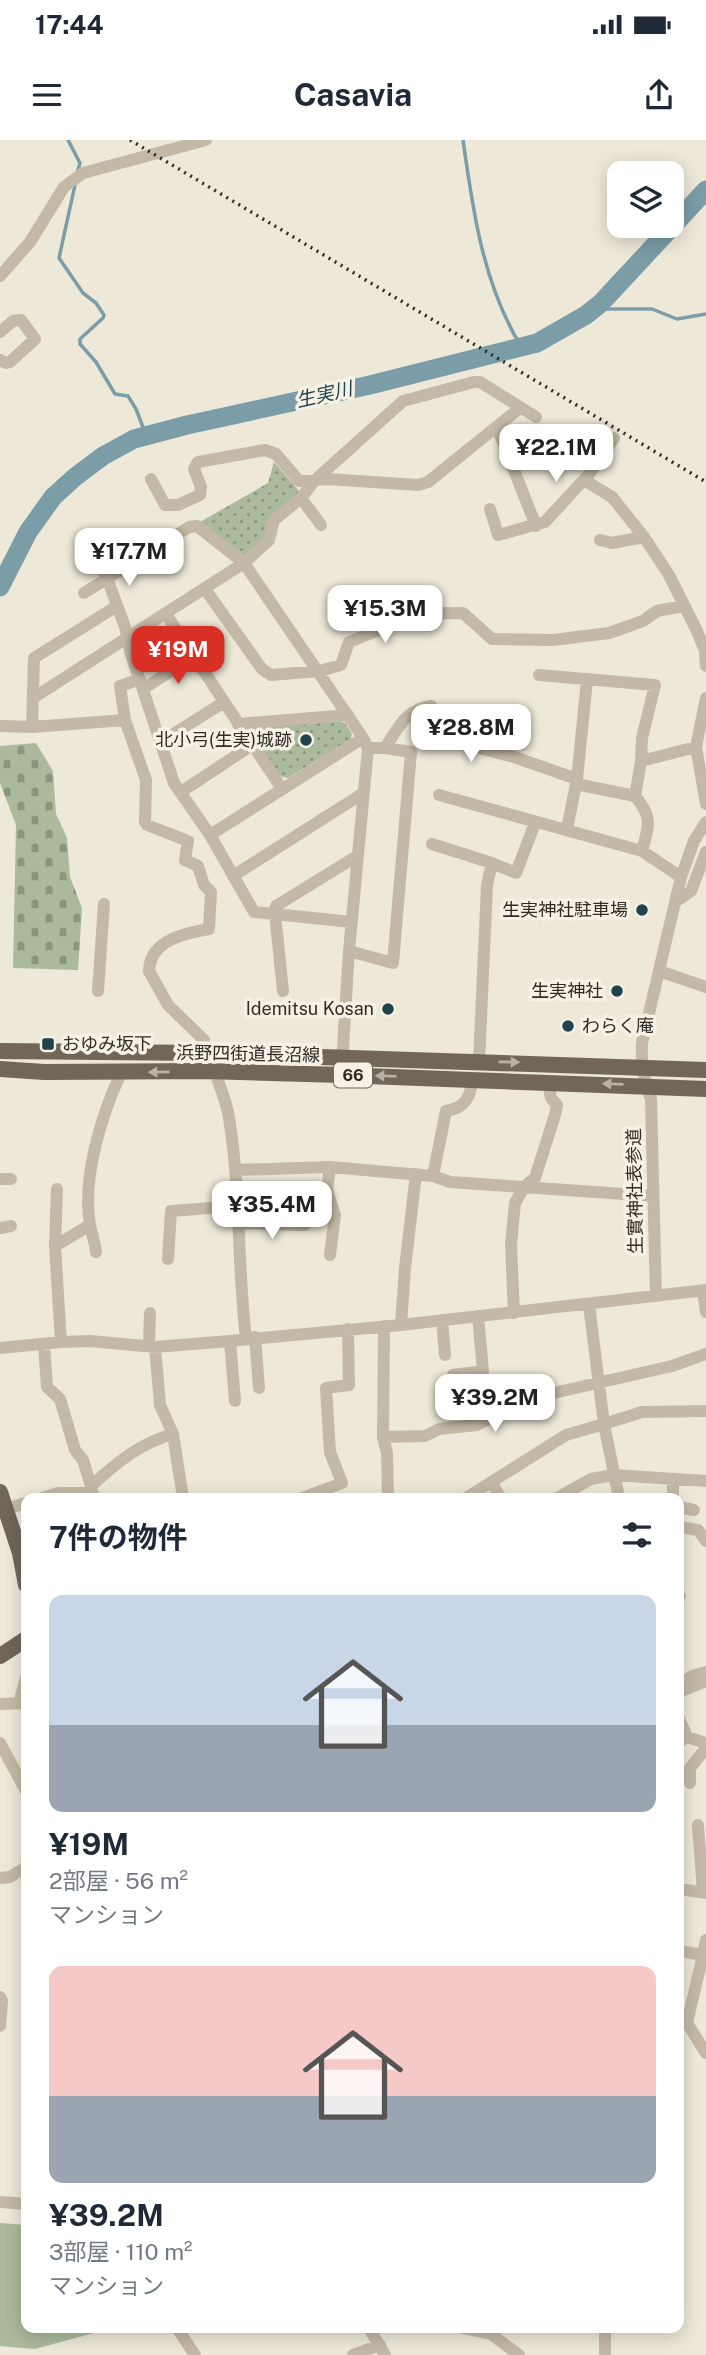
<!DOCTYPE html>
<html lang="ja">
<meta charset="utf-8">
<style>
:root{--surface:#fff;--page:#f6f6f7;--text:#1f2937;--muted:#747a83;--accent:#d93025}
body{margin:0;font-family:"Public Sans","Noto Sans JP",sans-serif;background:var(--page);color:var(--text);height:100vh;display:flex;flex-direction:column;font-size:26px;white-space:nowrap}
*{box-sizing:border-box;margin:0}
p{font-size:23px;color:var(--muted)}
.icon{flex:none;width:38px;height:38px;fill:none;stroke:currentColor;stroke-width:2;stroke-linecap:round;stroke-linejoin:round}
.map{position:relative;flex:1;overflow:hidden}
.sheet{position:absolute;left:21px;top:1353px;width:663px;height:840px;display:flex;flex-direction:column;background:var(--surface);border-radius:14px;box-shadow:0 4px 18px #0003}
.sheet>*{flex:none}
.buttons{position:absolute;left:607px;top:21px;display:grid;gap:14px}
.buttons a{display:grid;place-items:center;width:77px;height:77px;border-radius:14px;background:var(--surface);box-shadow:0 4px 18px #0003;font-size:35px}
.price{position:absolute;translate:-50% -60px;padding:0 16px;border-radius:14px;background:#fff;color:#222;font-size:23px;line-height:46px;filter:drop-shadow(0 2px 4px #0008)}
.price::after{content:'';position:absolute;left:50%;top:42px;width:21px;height:16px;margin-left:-10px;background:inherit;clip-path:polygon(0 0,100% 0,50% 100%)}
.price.selected{background:var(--accent);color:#fff}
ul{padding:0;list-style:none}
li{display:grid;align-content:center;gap:14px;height:371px;padding:0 28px}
li span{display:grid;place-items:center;height:217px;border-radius:14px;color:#555}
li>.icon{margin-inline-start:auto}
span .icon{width:126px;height:126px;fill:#fffc;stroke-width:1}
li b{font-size:30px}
h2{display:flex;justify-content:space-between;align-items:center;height:84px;padding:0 28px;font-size:30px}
.status{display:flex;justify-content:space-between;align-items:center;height:49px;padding:0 35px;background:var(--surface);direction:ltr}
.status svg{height:19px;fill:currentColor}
header{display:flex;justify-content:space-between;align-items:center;height:91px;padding:0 28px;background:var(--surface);font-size:32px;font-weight:700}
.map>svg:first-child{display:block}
.green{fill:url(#green-dots)}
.cemetery{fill:url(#cemetery-stones)}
.pitch{fill:#aaba9a}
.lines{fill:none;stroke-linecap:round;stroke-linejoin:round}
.stream{stroke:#7b9da7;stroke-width:3.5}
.river{stroke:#7b9da7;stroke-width:19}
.minor{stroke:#c4b9a6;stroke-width:12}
.major{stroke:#716658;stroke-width:16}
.rail{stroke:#312c26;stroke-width:3.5;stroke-dasharray:2 5;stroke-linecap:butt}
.oneway{fill:#bab2a5}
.poi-dot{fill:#20424d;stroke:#f6f1e4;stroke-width:2.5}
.labels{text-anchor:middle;stroke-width:7;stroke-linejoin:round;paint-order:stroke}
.shield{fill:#f6f1e4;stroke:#6c675f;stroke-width:2}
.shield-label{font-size:16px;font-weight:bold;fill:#312c26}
.poi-label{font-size:18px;fill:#312c26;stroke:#f6f1e4;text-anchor:end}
.street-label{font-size:18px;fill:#312c26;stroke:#f6f1e4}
.water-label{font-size:19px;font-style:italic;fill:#20424d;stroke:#f6f1e4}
</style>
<div class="status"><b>17:44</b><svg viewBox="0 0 49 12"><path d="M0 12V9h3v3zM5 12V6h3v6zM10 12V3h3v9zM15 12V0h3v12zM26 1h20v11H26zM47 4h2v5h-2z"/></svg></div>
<header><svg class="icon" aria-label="menu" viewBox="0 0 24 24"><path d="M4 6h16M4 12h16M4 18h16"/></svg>Casavia<svg class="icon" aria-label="share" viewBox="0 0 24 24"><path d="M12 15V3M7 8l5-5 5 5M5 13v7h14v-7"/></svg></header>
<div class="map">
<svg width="706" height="2215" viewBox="0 0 706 2215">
<defs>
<pattern id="green-dots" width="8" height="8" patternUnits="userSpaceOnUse" patternTransform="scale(1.75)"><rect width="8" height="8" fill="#aaba9a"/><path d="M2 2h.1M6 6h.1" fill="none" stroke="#8b977d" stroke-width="1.8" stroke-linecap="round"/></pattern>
<pattern id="cemetery-stones" width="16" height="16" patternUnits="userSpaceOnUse" patternTransform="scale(1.75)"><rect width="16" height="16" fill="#aaba9a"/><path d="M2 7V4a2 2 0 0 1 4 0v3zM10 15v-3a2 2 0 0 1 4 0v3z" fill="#8b977d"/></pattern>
</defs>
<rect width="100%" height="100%" fill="#ede8d8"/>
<!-- green -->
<path class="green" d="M 274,322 L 300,352 L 266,397 L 244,416 L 200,382 L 268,343 Z
M 339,581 L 345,583 L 352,594 L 351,599 L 288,638 L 278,636 L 251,597 L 255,586 Z"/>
<!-- cemetery -->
<path class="cemetery" d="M 36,603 L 53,631 L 56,674 L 67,698 L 70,737 L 82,768 L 78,830 L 13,828 L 16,685 L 0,643 L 0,606 Z"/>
<!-- pitch -->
<path class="pitch" d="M 0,2083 L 26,2085 L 26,2188 L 112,2188 L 35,2209 L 0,2206 Z"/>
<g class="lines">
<!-- stream -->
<path class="stream" d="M 68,0 L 80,23 L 78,30
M 463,0 C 473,71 483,145 522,208
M 75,45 L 59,118 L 83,153 L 96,163 L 104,175 L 103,178 L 80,199 L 80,204 L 96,222 L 115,254 L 128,256 L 136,269 L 146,295
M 594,169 L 652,169 L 677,179 L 706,174"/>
<!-- river -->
<path class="river" d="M 0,447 L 28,392 L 53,357 L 75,337 L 103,316 L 134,299 L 187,285 L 370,245 L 537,203 L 586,175 L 601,163 L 706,50"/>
<!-- minor -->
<path class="minor" d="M 0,136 L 30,102 L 64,47 L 83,33 L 206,0
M 0,192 L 13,181 L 21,180 L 35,199 L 10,222 L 6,223 L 0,220
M 497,287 L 536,386
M 151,339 L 165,365 L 178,365 L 200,355 L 201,347 L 194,329 L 198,322 L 265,310 L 276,314 L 299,341 L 328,339 L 418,345 L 428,342 L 520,268
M 584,340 L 612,357 L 644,397 L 669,435 L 697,491 L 705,511 L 706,526
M 301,358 L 321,385
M 490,369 L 498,395 L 545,382 L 590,333 L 614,298
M 600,400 L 612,403 L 644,397
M 92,413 L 107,438 L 125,487 L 130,511 L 174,643 L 210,695 L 254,772 L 352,782
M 205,449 L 262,529 L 271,535 L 320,531 L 341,525 L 349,502 L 384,488 L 390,474 L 463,473 L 492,499 L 553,500 L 609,493 L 643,481 L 657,471 L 683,466
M 84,453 L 189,387 L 197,386 L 244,423 L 363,598 L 368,608 L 349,811 L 342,924
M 166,474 L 282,649
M 539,535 L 655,545 L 642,598 L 641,621 L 635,656 L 576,644
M 140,539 L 120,546 L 125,580 L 146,640 L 145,682 L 147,685 L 188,701 L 185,720 L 198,726 L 204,745 L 211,752 L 209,789 C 185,793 150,800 149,831 L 168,865 L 204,900 L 203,913
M 143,549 L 194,516
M 33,558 L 244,423 L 269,400 L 274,380 L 301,358 L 314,341 L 403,261 L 474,242 L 480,242 L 536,277
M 706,558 L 696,607 L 706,664
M 238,584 L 348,575
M 0,586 L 32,587 L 125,580
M 32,587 L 34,518 L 117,466
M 161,602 L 224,562
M 385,608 C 399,587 405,570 431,566 L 438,586 L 452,601 L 514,617 L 577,639
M 641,621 L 696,607
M 181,652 L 252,605
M 439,655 L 642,711 L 681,737
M 635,656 C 653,677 649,685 642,711
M 567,689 L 577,639 L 587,540
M 210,695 L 363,598
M 432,704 L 492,723
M 233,736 L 362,654
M 675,762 L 691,751 L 706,712
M 349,811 L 393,823 L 411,612 L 385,608 L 368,608
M 659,831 L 706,847
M 98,851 L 104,764
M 283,851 L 275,774 L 276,766 L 357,716
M 479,922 L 487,745 L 492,723 L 516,733 L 535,683
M 215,932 C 220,947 227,963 229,978 C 241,1051 237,1125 246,1198
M 235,1030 L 330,1027 L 433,1036 L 450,1042 L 653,1056
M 433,1036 L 446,971 C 465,968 471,957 472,939
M 0,1039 L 11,1039
M 57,1049 L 55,1106 L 61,1202
M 239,1083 L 305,1085
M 0,1088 L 11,1086
M 55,1106 L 90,1085
M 96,1112 C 95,1102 92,1095 90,1085 C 82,1038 101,976 121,933
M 330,1115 L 335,1075 L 327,1050 L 330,1027
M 168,1119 L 171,1071 L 237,1066
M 703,1151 L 706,1172
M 656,1156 L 651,959 C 644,941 641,922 642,903 L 681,737 L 694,701 L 706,682
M 589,1165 L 604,1284 L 642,1272 L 706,1271
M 514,1173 L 511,1104 L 515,1063 L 524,1047 L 535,1038 L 555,975 L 557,965 L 551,958 L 548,942
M 442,1180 L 445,1215
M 401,1185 L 405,1128 L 416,1034
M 384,1186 L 383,1297 L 387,1313 L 388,1358
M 255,1197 L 259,1248
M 230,1201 L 235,1261
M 44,1204 L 47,1247 L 60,1259 L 75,1310 L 83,1320 L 91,1346 L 93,1358
M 149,1206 L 150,1173
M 155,1207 L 160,1265 L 173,1294 L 183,1358
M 0,1208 L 61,1202 L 90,1201 L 155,1207 L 230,1201 L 401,1185 L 706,1150
M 453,1235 L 483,1231 L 478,1176
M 383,1297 L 425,1296 L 439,1289 L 477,1285 L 523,1260 L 672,1226 L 706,1214
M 491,1342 L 501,1358
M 91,1346 C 115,1324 140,1303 173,1294
M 42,1358 L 58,1353 L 93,1353
M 302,1358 L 342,1343 L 330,1312 L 326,1248 L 349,1245 L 348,1189
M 466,1358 L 566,1295 L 604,1284 L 619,1358
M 557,1358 L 591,1339 L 613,1335 L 706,1341
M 673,1358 L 673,1339
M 679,1367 L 694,1370
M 6,1369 L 26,1363
M 679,1387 L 698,1390 L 706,1401
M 679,1457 L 680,1456
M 679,1544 L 692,1536 L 706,1532
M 679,1552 L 706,1541
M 19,1563 L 26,1538
M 0,1564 L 26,1563
M 679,1578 L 687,1597
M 679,1602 L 687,1597 L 706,1603
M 0,1603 L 26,1651
M 690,1643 L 690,1628 L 706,1608
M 698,1685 L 703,1752
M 0,1738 L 10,1737 L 26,1727
M 679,1749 L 706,1753
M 679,1811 L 703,1815 L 706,1800
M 0,1857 L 2,1861 L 0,1886
M 687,1883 L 703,1815 L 706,1817
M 681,1884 L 687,1883 L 706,1913
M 0,2062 L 26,2064
M 177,2188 L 195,2215
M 369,2188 L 385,2215
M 463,2188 L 491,2194 L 519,2215
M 605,2188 L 605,2215
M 353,2215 L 380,2205"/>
<!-- major -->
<path class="major" d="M 0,911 L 203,913 L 706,930
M 0,929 L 44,932 L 207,931 L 341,935 L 706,949
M 0,1352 L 20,1413 L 26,1445
M 0,1516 L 26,1499"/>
<!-- rail -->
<path class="rail" d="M 130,0 L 706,342"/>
</g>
<!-- one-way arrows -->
<defs><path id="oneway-solid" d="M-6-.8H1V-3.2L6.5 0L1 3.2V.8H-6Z" transform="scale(1.75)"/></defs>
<g class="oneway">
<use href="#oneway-solid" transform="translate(509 922) rotate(1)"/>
<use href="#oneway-solid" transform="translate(159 932) rotate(179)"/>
<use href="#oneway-solid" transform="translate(386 936) rotate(-178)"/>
<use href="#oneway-solid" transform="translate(613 944) rotate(-178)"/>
</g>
<!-- markers -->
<g class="poi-dot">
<circle cx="306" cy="600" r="7"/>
<circle cx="642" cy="770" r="7"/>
<circle cx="617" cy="851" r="7"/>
<circle cx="388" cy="869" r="7"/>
<circle cx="568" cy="886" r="7"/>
<rect x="41" y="897" width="14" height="14" rx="3.5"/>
</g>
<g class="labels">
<!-- shield labels -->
<rect class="shield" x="334" y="922.5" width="38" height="25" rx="5"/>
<g class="shield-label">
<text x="353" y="941">66</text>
</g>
<!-- poi labels -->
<g class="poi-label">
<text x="292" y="606">北小弓(生実)城跡</text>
<text x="628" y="776">生実神社駐車場</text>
<text x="603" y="857">生実神社</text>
<text x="374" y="875">Idemitsu Kosan</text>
<text x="582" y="892" text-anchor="start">わらく庵</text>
<text x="62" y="910" text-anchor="start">おゆみ坂下</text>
</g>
<!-- street labels -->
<g class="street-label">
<text transform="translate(248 914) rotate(1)" y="6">浜野四街道長沼線</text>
<text transform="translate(635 1051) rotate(-91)" y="6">生實神社表参道</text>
</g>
<!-- water labels -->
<g class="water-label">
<text transform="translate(324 254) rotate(-13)" y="7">生実川</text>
</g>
</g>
</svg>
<div class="buttons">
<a><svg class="icon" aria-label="layers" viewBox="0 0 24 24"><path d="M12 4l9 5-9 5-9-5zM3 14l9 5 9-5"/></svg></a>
</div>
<b class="price" style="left:556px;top:344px">¥22.1M</b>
<b class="price" style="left:129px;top:448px">¥17.7M</b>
<b class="price" style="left:385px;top:505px">¥15.3M</b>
<b class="price selected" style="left:178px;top:546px">¥19M</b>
<b class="price" style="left:471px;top:624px">¥28.8M</b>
<b class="price" style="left:272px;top:1101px">¥35.4M</b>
<b class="price" style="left:495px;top:1294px">¥39.2M</b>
<section class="sheet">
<h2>7件の物件<svg class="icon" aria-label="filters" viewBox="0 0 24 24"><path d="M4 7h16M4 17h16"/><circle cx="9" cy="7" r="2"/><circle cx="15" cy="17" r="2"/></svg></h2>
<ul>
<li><span style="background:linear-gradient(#c9d6e8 60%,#9aa5b1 0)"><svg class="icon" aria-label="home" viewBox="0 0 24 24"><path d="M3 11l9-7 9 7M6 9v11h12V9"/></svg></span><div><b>¥19M</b><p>2部屋 · 56 m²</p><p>マンション</p></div></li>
<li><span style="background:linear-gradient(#f6c9c9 60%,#9aa5b1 0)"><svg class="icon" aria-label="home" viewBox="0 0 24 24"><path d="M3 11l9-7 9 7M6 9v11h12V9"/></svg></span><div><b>¥39.2M</b><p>3部屋 · 110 m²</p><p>マンション</p></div></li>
</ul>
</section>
</div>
